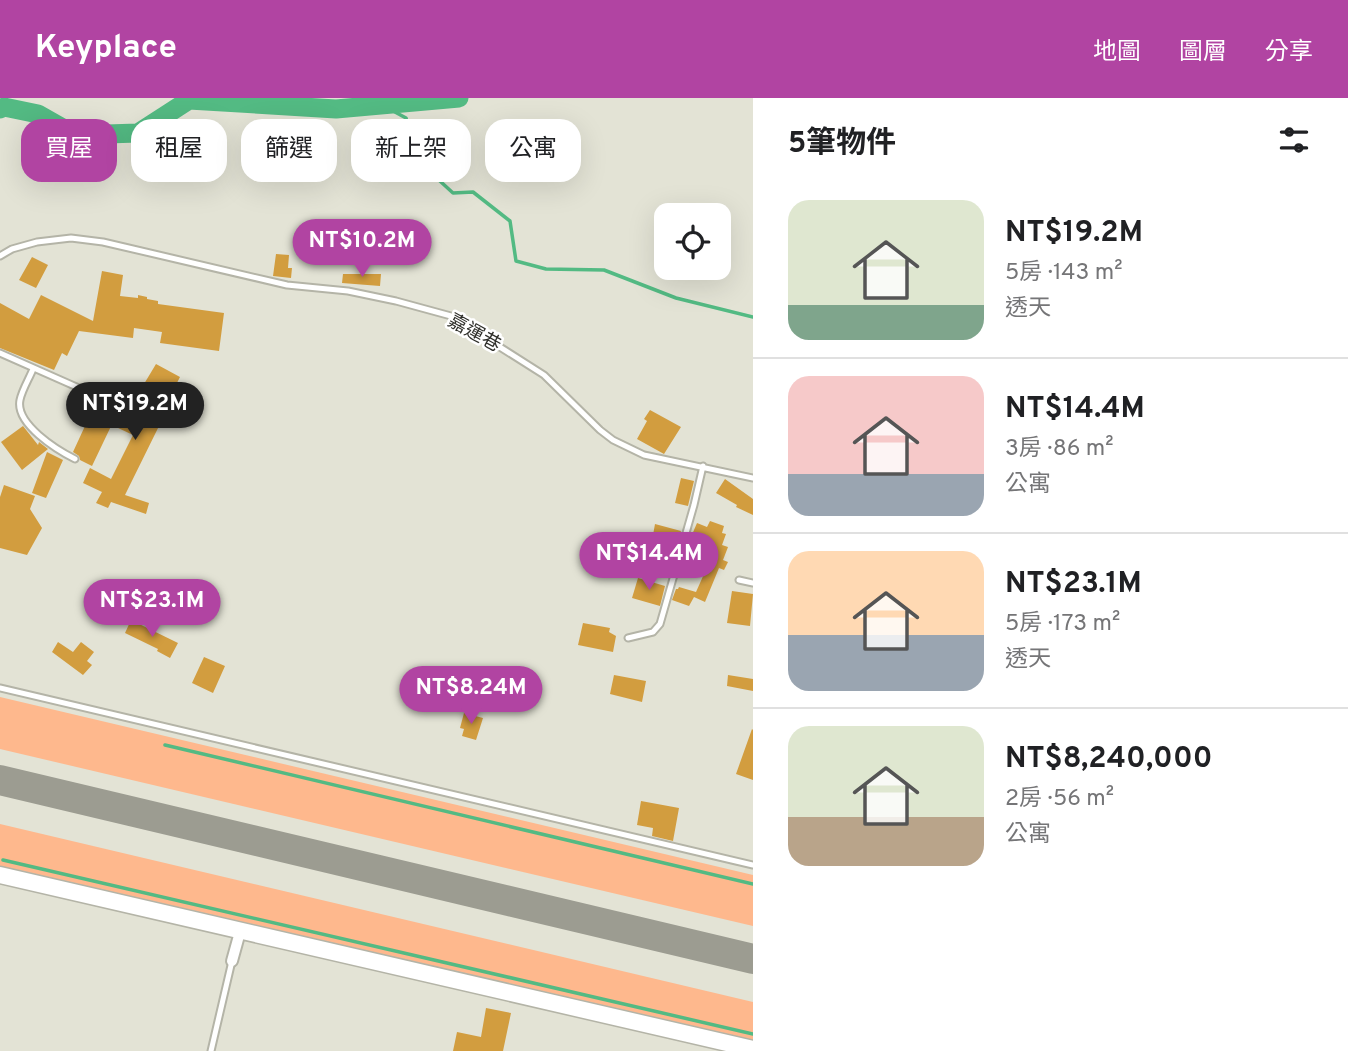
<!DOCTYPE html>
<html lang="zh-TW">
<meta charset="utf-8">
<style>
:root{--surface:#fff;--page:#f6f6f6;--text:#202124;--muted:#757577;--line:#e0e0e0;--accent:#b144a2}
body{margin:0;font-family:Overpass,"Noto Sans TC",sans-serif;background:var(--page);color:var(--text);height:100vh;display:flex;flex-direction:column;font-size:26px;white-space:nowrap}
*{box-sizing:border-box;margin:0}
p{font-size:23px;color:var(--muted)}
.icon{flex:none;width:38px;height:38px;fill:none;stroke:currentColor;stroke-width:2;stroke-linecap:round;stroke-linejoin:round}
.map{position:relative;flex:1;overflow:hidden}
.details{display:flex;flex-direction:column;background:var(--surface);width:595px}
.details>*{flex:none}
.guide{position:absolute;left:21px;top:21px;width:626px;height:63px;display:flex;gap:14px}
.buttons{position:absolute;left:654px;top:105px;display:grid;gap:14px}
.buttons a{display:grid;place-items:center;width:77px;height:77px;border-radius:14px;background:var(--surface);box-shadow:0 7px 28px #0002;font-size:35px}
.price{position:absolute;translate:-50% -60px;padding:0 16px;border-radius:24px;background:var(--accent);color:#fff;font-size:23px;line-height:46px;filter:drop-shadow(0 2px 4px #0008)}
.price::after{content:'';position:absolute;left:50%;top:42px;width:21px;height:16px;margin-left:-10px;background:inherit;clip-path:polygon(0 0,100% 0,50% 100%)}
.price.active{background:#222;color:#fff}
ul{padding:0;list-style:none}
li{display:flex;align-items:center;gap:21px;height:175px;padding:0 35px}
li+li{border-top:2px solid var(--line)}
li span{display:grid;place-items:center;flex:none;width:196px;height:140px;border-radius:21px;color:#555}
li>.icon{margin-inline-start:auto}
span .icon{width:84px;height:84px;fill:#fffc;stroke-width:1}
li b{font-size:30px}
h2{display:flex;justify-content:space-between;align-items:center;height:84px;padding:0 35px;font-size:30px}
.tag{padding:0 24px;border-radius:21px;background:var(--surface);box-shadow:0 7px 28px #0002;font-size:24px;line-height:63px}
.tag.active{background:var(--accent);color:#fff}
header{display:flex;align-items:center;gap:42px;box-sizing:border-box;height:98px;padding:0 35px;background:var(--accent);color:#fff}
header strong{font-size:33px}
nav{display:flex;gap:38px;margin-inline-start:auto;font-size:24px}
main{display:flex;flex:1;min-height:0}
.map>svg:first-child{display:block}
.green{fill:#feb88d}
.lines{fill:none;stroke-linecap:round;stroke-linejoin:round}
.stream{stroke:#53ba83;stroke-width:3.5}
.river{stroke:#53ba83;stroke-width:19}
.taxiway{stroke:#9c9c91;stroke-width:30}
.building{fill:#d29d3f}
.lane-casing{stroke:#b4b4a7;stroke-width:9}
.street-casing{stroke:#b4b4a7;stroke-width:14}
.secondary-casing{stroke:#b4b4a7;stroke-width:19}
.lane{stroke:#fff;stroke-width:5}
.street{stroke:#fff;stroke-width:10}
.secondary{stroke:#fff;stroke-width:16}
.labels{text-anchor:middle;stroke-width:5;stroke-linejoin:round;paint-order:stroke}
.street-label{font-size:19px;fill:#2f2f2a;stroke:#fff}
</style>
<header>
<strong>Keyplace</strong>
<nav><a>地圖</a><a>圖層</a><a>分享</a></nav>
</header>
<main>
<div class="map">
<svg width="753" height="953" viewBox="0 0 753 953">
<rect width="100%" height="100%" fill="#e3e3d5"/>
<!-- green -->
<path class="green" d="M 0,599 L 753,777 L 753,828 L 0,651 Z
M 0,726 L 753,904 L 753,946 L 0,768 Z"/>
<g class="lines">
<!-- stream -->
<path class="stream" d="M 382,7 L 406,20 L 416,61 L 453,95 L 473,94 L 510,123 L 516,163 L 546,171 L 604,172 L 676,200 L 753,219
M 165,647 L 753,786
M 3,762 L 753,936"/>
<!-- river -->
<path class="river" d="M 0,11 L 4,9 L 38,16 L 75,37 L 138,35 L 189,2 L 336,11 L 459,0"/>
<!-- taxiway -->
<path class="taxiway" d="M 0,682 L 753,861"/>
</g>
<!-- building -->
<path class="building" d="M 276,156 L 289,157 L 288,170 L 292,170 L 291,180 L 273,178 Z
M 32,159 L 48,167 L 36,190 L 19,182 Z
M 102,173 L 123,177 L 120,198 L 138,200 L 138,197 L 147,199 L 147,201 L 158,203 L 158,206 L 224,215 L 219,253 L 160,245 L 162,234 L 134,230 L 133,240 L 79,233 L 67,258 L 62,255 L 54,272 L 0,250 L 0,205 L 29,221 L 41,197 L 93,223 Z
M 343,176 L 381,176 L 380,188 L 342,185 Z
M 156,266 L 180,279 L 157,324 L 160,326 L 125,397 L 149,405 L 146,416 L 111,404 L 108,410 L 96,405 L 102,394 L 83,385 L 90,370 L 111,381 L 133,337 L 116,329 L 125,310 L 143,319 L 151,302 L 138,296 Z
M 650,312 L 681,329 L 664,356 L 637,341 L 647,323 L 644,321 Z
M 91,315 L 113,324 L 92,368 L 80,362 L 79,358 L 73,354 Z
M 23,328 L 38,347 L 39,344 L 48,351 L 22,372 L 1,344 Z
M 47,354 L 63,362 L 46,400 L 32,395 Z
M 681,380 L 694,383 L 688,408 L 675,405 Z
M 725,381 L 753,401 L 753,417 L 736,409 L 737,407 L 716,395 Z
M 4,387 L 35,398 L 30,411 L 42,430 L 27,457 L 0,450 L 0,399 Z
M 710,423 L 724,428 L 722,435 L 726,436 L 722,447 L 728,449 L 723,462 L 728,464 L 724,472 L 719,470 L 705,504 L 694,499 L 689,508 L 672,502 L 676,491 L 678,491 L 679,489 L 696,494 L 704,476 L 689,470 L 694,458 L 688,455 L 691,447 L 688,446 L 697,425 L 707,429 Z
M 655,426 L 681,433 L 678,443 L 673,442 L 669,464 L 659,462 L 663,439 L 653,437 Z
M 638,480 L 665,488 L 660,508 L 632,500 Z
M 732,493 L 753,496 L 750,528 L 727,525 Z
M 131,522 L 178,545 L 170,560 L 157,553 L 158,551 L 125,535 Z
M 583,525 L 610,530 L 609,534 L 616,538 L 613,554 L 578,547 Z
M 58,544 L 73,554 L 81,544 L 94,554 L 87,563 L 92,567 L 83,577 L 52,554 Z
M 204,559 L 225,568 L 213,595 L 192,585 Z
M 614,577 L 646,583 L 642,604 L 610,596 Z
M 728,577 L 753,581 L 753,593 L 727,588 Z
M 464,615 L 483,620 L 476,642 L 462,638 L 464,631 L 460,630 Z
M 752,631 L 753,632 L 753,682 L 736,676 Z
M 641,703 L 679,710 L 673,743 L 652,738 L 653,730 L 637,727 Z
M 486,910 L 511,915 L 503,953 L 453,953 L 457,934 L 481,939 Z"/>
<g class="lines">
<!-- lane casing -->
<g class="lane-casing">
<path id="lane" d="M 0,158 L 12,151 L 37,144 L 71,140 L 103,144 L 287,187 L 348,193 L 396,203 L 451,218 L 544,277 L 600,332 L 613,342 L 644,357 L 753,380
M 0,255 L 88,294
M 33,271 C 29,281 22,292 20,302 C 15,326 57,352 75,361
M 739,482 L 753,485
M 628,540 L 653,534 L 660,526 L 694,407 L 703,368
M 0,590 L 753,767
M 211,953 L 232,863"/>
</g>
<!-- street casing -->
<g class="street-casing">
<path id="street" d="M 232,863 L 240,834"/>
</g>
<!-- secondary casing -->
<g class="secondary-casing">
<path id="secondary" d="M 0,777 L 753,951"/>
</g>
<!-- lane -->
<use href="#lane" class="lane"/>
<!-- street -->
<use href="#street" class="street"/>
<!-- secondary -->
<use href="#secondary" class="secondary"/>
</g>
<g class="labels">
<!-- street labels -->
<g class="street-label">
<text transform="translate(475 234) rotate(29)" y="7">嘉運巷</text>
</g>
</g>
</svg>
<div class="buttons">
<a><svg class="icon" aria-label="locate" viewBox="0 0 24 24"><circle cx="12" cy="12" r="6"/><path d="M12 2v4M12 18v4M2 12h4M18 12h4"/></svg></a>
</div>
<b class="price" style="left:362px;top:181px">NT$10.2M</b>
<b class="price active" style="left:135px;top:344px">NT$19.2M</b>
<b class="price" style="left:649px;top:494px">NT$14.4M</b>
<b class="price" style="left:152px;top:541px">NT$23.1M</b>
<b class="price" style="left:471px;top:628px">NT$8.24M</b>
<div class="guide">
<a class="tag active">買屋</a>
<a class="tag">租屋</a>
<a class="tag">篩選</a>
<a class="tag">新上架</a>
<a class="tag">公寓</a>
</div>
</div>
<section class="details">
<h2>5筆物件<svg class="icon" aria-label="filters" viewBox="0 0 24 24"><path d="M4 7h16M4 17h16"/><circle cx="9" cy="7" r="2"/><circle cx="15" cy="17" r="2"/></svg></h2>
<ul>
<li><span style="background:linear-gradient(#dfe7d0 75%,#7fa58c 0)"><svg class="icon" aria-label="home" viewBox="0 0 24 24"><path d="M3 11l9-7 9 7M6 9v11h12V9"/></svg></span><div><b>NT$19.2M</b><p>5房 · 143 m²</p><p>透天</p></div></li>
<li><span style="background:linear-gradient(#f6c9c9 70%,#9aa5b1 0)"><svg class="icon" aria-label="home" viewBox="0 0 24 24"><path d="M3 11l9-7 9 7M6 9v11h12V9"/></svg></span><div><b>NT$14.4M</b><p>3房 · 86 m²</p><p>公寓</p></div></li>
<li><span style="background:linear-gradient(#ffd9b3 60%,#9aa5b1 0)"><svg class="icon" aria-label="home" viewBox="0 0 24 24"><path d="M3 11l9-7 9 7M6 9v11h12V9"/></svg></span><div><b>NT$23.1M</b><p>5房 · 173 m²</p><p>透天</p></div></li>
<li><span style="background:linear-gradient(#dfe7d0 65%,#b9a48a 0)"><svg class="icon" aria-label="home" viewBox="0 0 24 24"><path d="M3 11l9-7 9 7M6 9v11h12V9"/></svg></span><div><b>NT$8,240,000</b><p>2房 · 56 m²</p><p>公寓</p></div></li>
</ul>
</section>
</main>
